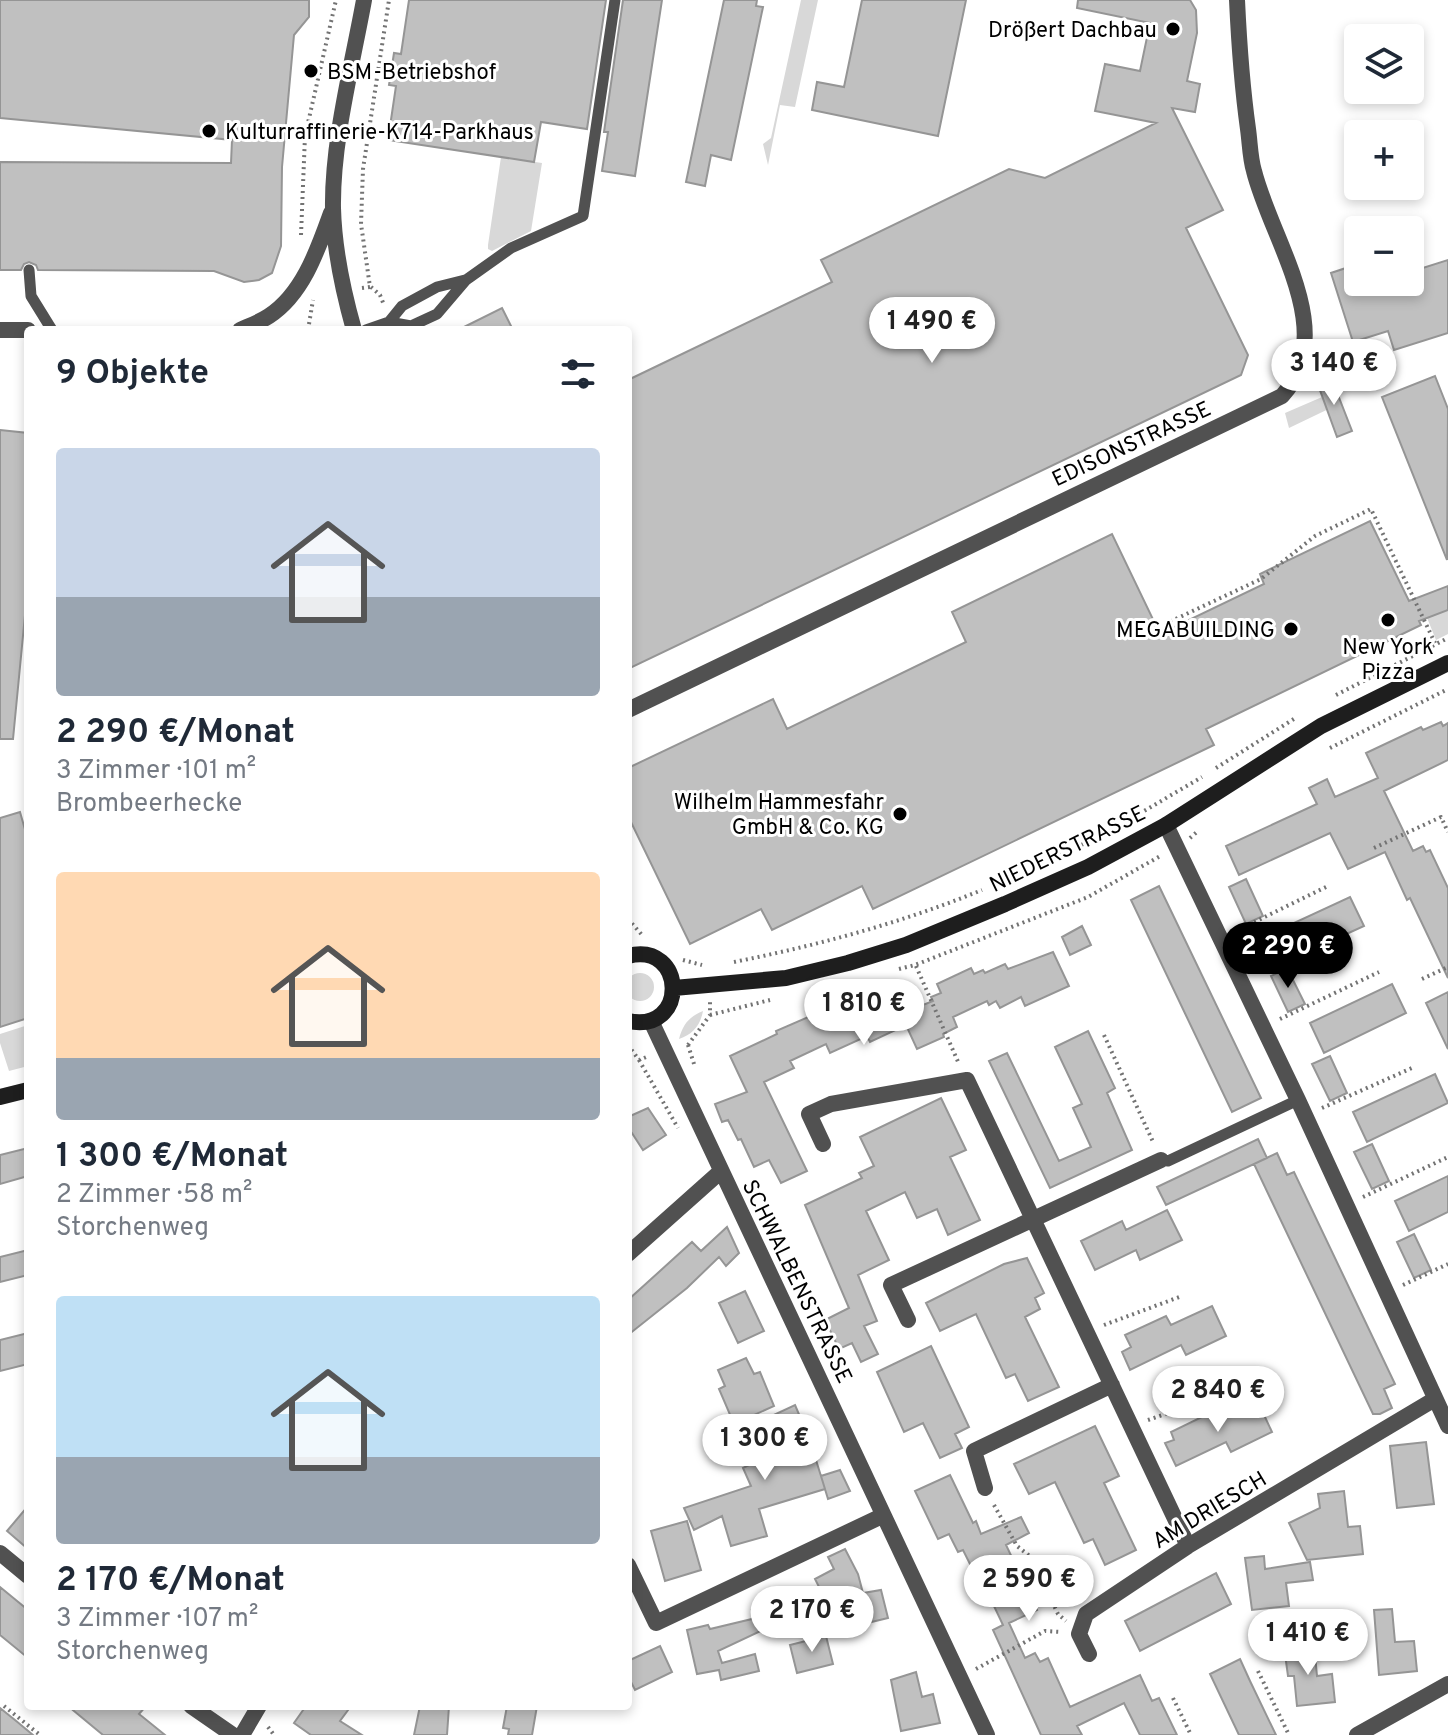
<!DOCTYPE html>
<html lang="de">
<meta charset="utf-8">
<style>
:root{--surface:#fff;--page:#f6f6f7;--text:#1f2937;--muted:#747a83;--accent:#000}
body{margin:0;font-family:Overpass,sans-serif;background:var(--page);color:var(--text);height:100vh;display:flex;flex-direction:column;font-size:30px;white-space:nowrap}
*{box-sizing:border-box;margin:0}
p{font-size:26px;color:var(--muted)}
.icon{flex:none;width:44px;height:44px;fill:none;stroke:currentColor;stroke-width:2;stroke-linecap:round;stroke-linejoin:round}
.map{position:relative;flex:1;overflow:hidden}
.panel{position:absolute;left:24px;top:326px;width:608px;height:1384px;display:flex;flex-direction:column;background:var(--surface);border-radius:8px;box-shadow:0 4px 12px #0003}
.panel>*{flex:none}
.fabs{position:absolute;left:1344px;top:24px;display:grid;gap:16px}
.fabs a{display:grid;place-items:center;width:80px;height:80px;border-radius:8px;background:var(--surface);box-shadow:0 4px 12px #0003;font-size:40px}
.price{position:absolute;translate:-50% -68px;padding:0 18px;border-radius:28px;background:#fff;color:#222;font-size:26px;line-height:52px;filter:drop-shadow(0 2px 4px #0008)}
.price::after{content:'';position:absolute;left:50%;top:48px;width:24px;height:18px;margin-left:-12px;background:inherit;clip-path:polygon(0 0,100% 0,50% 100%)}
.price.active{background:var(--accent);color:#fff}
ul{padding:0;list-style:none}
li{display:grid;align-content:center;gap:16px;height:424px;padding:0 32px}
li span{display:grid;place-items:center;height:248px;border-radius:8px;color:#555}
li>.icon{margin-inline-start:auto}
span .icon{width:144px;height:144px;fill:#fffc;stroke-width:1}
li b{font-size:34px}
h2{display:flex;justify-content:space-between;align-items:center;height:96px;padding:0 32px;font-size:34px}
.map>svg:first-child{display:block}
.green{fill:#d8d8d8}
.building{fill:#c0c0c0;stroke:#959595;stroke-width:2}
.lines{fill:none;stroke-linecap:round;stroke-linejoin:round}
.path{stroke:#737373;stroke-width:4;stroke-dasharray:2 4;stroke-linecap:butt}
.lane{stroke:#515151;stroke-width:11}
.street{stroke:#515151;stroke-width:16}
.secondary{stroke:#1e1e1e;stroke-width:16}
.poi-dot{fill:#000;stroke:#fff;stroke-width:3}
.labels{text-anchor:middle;stroke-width:6;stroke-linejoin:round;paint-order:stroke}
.poi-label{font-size:22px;fill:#000;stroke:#fff;text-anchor:end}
.street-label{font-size:22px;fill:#000;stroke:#fff}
</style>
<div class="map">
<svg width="1448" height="1735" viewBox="0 0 1448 1735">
<rect width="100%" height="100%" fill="#fff"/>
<!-- green -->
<path class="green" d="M 801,0 L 818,0 L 795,107 L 780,105 L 768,165 L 763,144 L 771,138 Z
M 501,157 L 542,163 L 531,231 L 492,251 L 488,249 L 488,245 Z
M 1336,391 L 1341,403 L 1289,428 L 1285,413 Z
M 1419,598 L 1448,610 L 1448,634 L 1436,640 Z
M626 987a14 14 0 1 1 28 0a14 14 0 1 1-28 0Z
M 703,1011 C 700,1026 693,1034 679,1039 C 683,1024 689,1017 703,1011 Z
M 28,1025 L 28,1066 L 9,1071 L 0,1043 L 0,1034 Z"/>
<!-- building -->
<path class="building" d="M 0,0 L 309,0 L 309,17 L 294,35 L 282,167 L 281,246 L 272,273 L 259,280 L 244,282 L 214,271 L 38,270 L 36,265 L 29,262 L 24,264 L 21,270 L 0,270 L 0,162 L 231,163 L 232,140 L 0,118 Z
M 409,0 L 606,0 L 587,129 L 541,122 L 534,162 L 388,140 L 396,86 L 389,85 L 394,53 L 401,54 Z
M 623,0 L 662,0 L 635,176 L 602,171 L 608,132 L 604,132 Z
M 724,0 L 757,0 L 756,6 L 763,7 L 731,160 L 711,155 L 705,186 L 686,182 Z
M 862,0 L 966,0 L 938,136 L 812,110 L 817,82 L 844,87 Z
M 1078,0 L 1190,0 L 1196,10 L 1197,33 L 1187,81 L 1200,84 L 1195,112 L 1172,108 L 1223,210 L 1186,228 L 1248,355 L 1241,375 L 628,669 L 628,380 L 832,282 L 821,260 L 1009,169 L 1045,178 L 1156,123 L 1095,111 L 1105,64 L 1140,71 L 1150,23 L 1077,8 Z
M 1448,260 L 1448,333 L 1394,350 L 1388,331 L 1353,342 L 1331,273 L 1358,264 L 1358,282 L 1410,282 L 1410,272 Z
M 502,308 L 513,330 L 458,330 Z
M 1435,376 L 1448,409 L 1447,560 L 1382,397 Z
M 1331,377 L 1352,431 L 1337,437 L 1317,382 Z
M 0,430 L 28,433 L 28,584 L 13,739 L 0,739 Z
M 1370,521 L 1409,601 L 1448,586 L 1448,610 L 1419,621 L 1421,625 L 1206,729 L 1214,745 L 873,909 L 862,886 L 772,930 L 761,909 L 690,944 L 628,816 L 628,768 L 773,699 L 787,729 L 966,642 L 952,612 L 1112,534 L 1160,634 L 1264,584 L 1260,574 Z
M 1441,722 L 1443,726 L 1448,723 L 1448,760 L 1384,791 L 1413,851 L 1423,846 L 1426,852 L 1430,850 L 1448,888 L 1448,978 L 1410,898 L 1407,900 L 1385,852 L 1348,869 L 1330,833 L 1239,875 L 1226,846 L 1317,804 L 1309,788 L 1327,779 L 1335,797 L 1378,778 L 1366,753 L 1421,727 L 1423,730 Z
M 20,812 L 28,840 L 28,1018 L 0,1027 L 0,818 Z
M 1246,879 L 1263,916 L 1246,924 L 1229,887 Z
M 1159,886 L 1261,1098 L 1232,1112 L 1131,900 Z
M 1350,897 L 1364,926 L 1281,964 L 1268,935 Z
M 1082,926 L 1091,945 L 1070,955 L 1062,937 Z
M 1053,952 L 1069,986 L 1025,1006 L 1021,997 L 1000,1008 L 996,1001 L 989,1005 L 987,1001 L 953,1017 L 957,1027 L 943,1034 L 944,1037 L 917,1049 L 906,1025 L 870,1042 L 867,1036 L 830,1053 L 826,1044 L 790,1061 L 794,1068 L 764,1082 L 807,1171 L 781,1183 L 769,1160 L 754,1167 L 741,1139 L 738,1140 L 728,1120 L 722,1122 L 715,1104 L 747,1092 L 730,1056 L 777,1034 L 776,1031 L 813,1015 L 816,1023 L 853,1006 L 856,1013 L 893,996 L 901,1014 L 933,1001 L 931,997 L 941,993 L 937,984 L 971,968 L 974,974 L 983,970 L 985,973 L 1005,964 L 1008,969 Z
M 1287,968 L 1305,1004 L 1288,1012 L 1271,976 Z
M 1392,984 L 1406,1013 L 1324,1053 L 1310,1023 Z
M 1448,992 L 1448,1049 L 1426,1003 Z
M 1088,1031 L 1115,1088 L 1107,1093 L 1132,1150 L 1050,1188 L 989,1061 L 1007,1053 L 1059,1161 L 1091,1147 L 1073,1108 L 1082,1104 L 1055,1047 Z
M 1330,1056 L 1347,1093 L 1330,1101 L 1312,1064 Z
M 1435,1074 L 1448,1103 L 1367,1142 L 1353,1112 Z
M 941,1098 L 966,1150 L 950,1157 L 980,1220 L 948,1235 L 937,1209 L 917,1218 L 905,1192 L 866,1211 L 889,1260 L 858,1275 L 877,1321 L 864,1326 L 878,1354 L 861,1362 L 852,1343 L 839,1349 L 825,1320 L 849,1308 L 805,1205 L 862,1178 L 859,1173 L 874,1166 L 860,1137 Z
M 648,1108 L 666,1135 L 643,1150 L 628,1127 L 628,1117 Z
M 1258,1139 L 1267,1158 L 1166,1205 L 1157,1187 Z
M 1372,1144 L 1389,1181 L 1372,1189 L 1354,1152 Z
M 28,1148 L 28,1176 L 0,1184 L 0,1155 Z
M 1277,1153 L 1287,1175 L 1294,1172 L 1395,1384 L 1384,1389 L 1392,1408 L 1380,1414 L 1373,1414 L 1254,1164 Z
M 1448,1176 L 1448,1212 L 1409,1231 L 1395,1201 Z
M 1167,1210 L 1182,1240 L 1140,1260 L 1136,1250 L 1095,1270 L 1081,1241 L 1122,1221 L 1126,1230 Z
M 727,1227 L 739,1253 L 726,1266 L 719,1257 L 687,1288 L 628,1335 L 628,1300 L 692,1242 L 701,1251 Z
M 1414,1234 L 1431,1270 L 1414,1278 L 1397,1242 Z
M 28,1250 L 28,1275 L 0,1282 L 0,1257 Z
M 1027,1258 L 1044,1293 L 1035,1298 L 1040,1309 L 1025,1317 L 1059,1387 L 1028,1401 L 1015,1374 L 1006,1378 L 976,1314 L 940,1331 L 926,1303 L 1004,1264 Z
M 745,1291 L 764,1331 L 738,1343 L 719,1303 Z
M 1212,1306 L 1226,1336 L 1186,1355 L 1181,1345 L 1130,1370 L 1122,1352 L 1131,1347 L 1125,1335 L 1166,1316 L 1171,1325 Z
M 28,1333 L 28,1364 L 0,1371 L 0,1340 Z
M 931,1346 L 969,1427 L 955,1434 L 962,1448 L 940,1458 L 923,1423 L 904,1432 L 877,1372 Z
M 746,1358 L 754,1374 L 760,1372 L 774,1406 L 734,1424 L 719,1389 L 725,1386 L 718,1370 Z
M 1258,1402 L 1272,1432 L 1231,1452 L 1226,1442 L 1176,1466 L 1165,1443 L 1174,1440 L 1171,1432 L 1212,1412 L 1217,1422 Z
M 795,1405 L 801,1419 L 811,1462 L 816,1460 L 825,1489 L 759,1509 L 767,1536 L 731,1546 L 722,1516 L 694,1530 L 684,1508 L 751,1486 L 743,1468 L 775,1452 L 765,1419 Z
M 1095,1426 L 1119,1476 L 1104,1483 L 1136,1550 L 1105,1565 L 1093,1539 L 1084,1543 L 1055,1482 L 1029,1494 L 1014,1464 Z
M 1426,1442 L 1434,1504 L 1397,1508 L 1390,1446 Z
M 840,1470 L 850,1491 L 828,1499 L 821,1476 Z
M 950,1475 L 973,1523 L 976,1521 L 981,1534 L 1021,1517 L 1029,1533 L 1006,1545 L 1037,1610 L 1009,1623 L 1025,1658 L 1035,1653 L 1040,1662 L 1048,1658 L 1070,1707 L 1140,1675 L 1152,1701 L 1159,1698 L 1177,1735 L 1140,1735 L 1124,1703 L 1077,1726 L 1082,1735 L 1041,1735 L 993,1630 L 1003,1625 L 985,1587 L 982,1588 L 963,1550 L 958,1552 L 949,1534 L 938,1539 L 915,1491 Z
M 1344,1491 L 1348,1527 L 1360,1526 L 1363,1554 L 1307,1560 L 1289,1523 L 1320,1508 L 1318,1494 Z
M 28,1506 L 28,1549 L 7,1531 Z
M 687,1521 L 701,1570 L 665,1581 L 651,1531 Z
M 845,1549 L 858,1574 L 863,1593 L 881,1590 L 888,1618 L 851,1627 L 843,1593 L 826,1601 L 815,1579 L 834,1569 L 828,1557 Z
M 1264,1556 L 1265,1569 L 1310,1562 L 1313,1580 L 1286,1583 L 1289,1606 L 1252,1610 L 1245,1558 Z
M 1216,1573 L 1231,1604 L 1140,1651 L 1125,1621 Z
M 0,1587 L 28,1610 L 28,1658 L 0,1635 Z
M 774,1600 L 784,1620 L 718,1651 L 722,1663 L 755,1654 L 759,1671 L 721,1680 L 719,1670 L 697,1674 L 687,1630 L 708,1625 L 710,1629 L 756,1618 L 752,1610 Z
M 1392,1609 L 1395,1642 L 1414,1641 L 1417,1671 L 1379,1675 L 1374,1610 Z
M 826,1636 L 833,1664 L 797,1673 L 790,1645 Z
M 1314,1644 L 1317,1676 L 1332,1674 L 1335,1702 L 1297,1706 L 1294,1676 L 1288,1676 L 1284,1647 Z
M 660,1646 L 672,1672 L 635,1690 L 628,1676 L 628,1661 Z
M 1240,1659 L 1250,1681 L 1276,1735 L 1239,1735 L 1210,1674 Z
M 916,1672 L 922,1697 L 933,1694 L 940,1723 L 901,1731 L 891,1680 Z
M 68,1706 L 146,1706 L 139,1714 L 165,1735 L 103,1735 Z
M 306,1706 L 351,1706 L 340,1721 L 362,1735 L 311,1735 L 294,1723 Z
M 420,1706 L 449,1706 L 447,1735 L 414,1735 Z
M 507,1706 L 537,1706 L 532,1735 L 508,1735 L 509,1729 L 503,1728 Z
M 0,1708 L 15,1720 L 33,1735 L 0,1735 Z"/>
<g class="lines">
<!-- path -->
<path class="path" d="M 301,235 L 305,136 L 336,0
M 371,287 L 380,295 L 384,305
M 362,288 L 370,287 L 361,224 L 363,169 L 389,0
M 308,330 L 313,300
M 1165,624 L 1261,579 L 1315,536 L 1371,509 L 1435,643
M 1336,695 L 1448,638
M 1330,748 L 1448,689
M 1216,768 L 1297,717
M 1190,838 L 1198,831
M 1374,848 L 1441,817 L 1448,832
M 1038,866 L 1110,831 L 1202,777
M 628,919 L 642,935
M 1238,930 L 1328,886
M 683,960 L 702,965
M 734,962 C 819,945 901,923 982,890
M 916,966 L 959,1064
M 899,969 L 915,965 L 1088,897 L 1162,855
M 1422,979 L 1448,967
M 710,1015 L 770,1000
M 1280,1019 L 1379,972
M 1104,1035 L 1154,1144
M 628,1045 L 639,1060 L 649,1056
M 688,1045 L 694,1064
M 688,1045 L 710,1015 L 710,1001
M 639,1060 L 678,1128
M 1322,1108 L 1412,1068
M 1363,1197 L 1448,1157
M 1403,1285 L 1448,1264
M 1104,1325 L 1182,1296
M 1148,1420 L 1226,1393
M 994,1505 L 1017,1546 L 1031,1557 L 1058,1614 L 1066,1621
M 976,1669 L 1045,1631 L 1061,1632
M 1258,1671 L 1289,1735
M 1173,1698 L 1191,1735
M 4,1706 L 40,1735
M 268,1727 L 274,1735"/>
<!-- lane -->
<path class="lane" d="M 29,270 L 31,296 L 52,330
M 389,322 L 411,326 L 437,314 L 466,280 L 511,248 L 583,216 L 615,0
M 366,330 L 389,322 L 402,306 L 437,287 L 465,280
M 1161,1160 L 1168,1161 L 1298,1100"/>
<!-- street -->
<path class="street" d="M 0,330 L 28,330
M 240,330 C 249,326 260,322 269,316 C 303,294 318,249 331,213
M 354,330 C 343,291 334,249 333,208 C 332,142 352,66 364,0
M 628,710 L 1282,396 C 1340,332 1271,240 1254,171 C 1250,158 1250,143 1248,129 C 1242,86 1239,43 1237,0
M 1166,825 L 1298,1100 L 1448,1426
M 651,1021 L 987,1735
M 823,1144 L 809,1114 L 831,1104 L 967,1080 L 1188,1546
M 628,1254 L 720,1172
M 908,1320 L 891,1285 L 1161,1160
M 985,1488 L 974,1451 L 1112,1385
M 0,1553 L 28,1576
M 628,1565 L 656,1623 L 882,1516
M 1089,1654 L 1079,1634 L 1086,1614 L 1188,1546 L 1435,1399
M 191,1706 L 233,1735
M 242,1735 L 259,1706
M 1357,1735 L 1448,1684"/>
<!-- secondary -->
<path class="secondary" d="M 628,956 C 686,941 689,1034 628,1021
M 674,988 L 786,978 L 848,963 L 906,945 L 1005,904 L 1088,867 L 1166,825 L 1321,726 L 1448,663
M 0,1097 L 28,1090"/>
</g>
<!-- markers -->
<g class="poi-dot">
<circle cx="1173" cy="29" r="8"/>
<circle cx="311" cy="71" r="8"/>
<circle cx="209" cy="131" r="8"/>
<circle cx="1388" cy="620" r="8"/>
<circle cx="1291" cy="629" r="8"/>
<circle cx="900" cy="814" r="8"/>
</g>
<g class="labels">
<!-- poi labels -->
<g class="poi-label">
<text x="1157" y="37">Drößert Dachbau</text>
<text x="327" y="79" text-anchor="start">BSM-Betriebshof</text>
<text x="225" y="139" text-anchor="start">Kulturraffinerie-K714-Parkhaus</text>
<text x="1275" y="637">MEGABUILDING</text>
<text x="1388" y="654" text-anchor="middle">New York<tspan x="1388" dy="25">Pizza</tspan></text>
<text x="884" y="809">Wilhelm Hammesfahr<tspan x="884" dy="25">GmbH &amp; Co. KG</tspan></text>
</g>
<!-- street labels -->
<g class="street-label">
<text transform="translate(1131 443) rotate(-25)" y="8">EDISONSTRASSE</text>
<text transform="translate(1067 848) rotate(-26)" y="8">NIEDERSTRASSE</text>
<text transform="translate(798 1281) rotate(64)" y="8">SCHWALBENSTRASSE</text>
<text transform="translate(1209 1509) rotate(-31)" y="8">AM DRIESCH</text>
</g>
</g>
</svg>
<div class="fabs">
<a><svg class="icon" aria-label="layers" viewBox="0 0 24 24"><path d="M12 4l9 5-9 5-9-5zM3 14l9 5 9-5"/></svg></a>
<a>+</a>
<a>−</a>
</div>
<b class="price" style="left:932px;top:365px">1 490 €</b>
<b class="price" style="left:1334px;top:407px">3 140 €</b>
<b class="price active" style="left:1288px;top:990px">2 290 €</b>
<b class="price" style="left:864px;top:1047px">1 810 €</b>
<b class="price" style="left:1218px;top:1434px">2 840 €</b>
<b class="price" style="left:765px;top:1482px">1 300 €</b>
<b class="price" style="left:1029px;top:1623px">2 590 €</b>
<b class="price" style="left:812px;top:1654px">2 170 €</b>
<b class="price" style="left:1308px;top:1677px">1 410 €</b>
<section class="panel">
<h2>9 Objekte<svg class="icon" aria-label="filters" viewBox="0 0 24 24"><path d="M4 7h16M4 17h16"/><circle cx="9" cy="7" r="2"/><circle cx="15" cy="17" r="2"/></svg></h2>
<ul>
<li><span style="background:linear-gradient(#c9d6e8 60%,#9aa5b1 0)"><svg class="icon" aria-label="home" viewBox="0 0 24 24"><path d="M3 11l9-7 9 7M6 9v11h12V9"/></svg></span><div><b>2 290 €/Monat</b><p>3 Zimmer · 101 m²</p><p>Brombeerhecke</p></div></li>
<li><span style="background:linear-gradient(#ffd9b3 75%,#9aa5b1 0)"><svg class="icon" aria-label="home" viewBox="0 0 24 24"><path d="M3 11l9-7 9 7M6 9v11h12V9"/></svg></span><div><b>1 300 €/Monat</b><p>2 Zimmer · 58 m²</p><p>Storchenweg</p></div></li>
<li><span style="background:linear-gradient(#bfe0f5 65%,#9aa5b1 0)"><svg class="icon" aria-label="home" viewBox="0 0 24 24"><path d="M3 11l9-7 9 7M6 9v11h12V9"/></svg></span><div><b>2 170 €/Monat</b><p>3 Zimmer · 107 m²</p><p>Storchenweg</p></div></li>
</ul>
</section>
</div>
